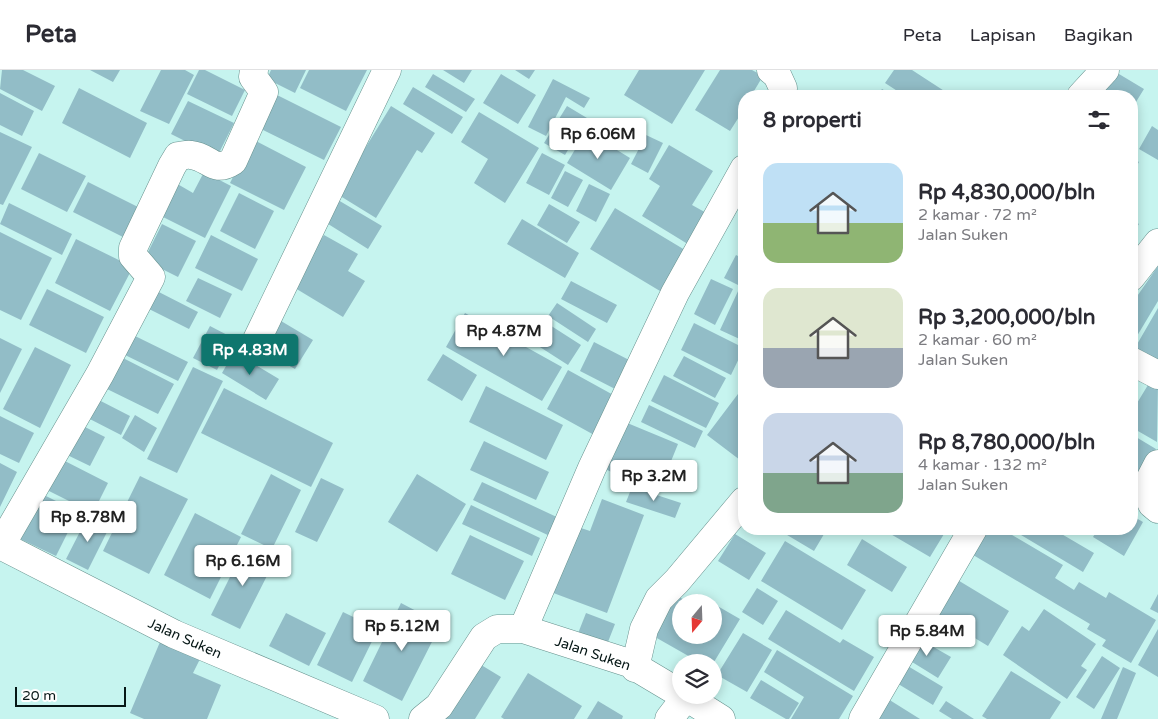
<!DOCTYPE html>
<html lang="id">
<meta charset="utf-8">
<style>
:root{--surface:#fff;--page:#f7f7f7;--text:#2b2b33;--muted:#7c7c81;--line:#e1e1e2;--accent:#0f766e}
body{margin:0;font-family:"Varela Round",sans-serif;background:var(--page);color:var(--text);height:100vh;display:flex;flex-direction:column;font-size:19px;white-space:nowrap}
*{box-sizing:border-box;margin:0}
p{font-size:16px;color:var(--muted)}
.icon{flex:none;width:28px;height:28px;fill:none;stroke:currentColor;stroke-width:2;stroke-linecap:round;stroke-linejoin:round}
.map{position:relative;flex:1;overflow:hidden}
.panel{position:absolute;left:738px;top:20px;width:400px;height:445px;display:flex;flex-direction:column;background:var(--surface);border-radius:20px;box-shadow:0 2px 12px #0003}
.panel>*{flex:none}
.needle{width:32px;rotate:199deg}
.buttons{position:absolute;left:672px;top:524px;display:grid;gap:10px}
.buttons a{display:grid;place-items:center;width:50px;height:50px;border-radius:50%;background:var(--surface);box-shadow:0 2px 12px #0003;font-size:25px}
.scale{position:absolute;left:15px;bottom:12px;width:111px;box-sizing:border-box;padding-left:5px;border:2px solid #061716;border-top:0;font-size:14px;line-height:18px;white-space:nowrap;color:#061716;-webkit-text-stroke:4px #fff;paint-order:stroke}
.price{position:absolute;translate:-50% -42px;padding:0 11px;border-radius:5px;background:#fff;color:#222;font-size:16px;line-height:32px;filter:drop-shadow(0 1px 2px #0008)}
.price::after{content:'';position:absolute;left:50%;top:30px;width:15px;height:11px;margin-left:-8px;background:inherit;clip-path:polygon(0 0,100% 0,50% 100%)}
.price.on{background:var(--accent);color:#fff}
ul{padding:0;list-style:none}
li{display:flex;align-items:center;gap:15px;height:125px;padding:0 25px}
li span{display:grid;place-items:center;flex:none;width:140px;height:100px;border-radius:15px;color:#555}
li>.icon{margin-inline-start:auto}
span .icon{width:60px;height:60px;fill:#fffc;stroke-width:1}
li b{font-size:21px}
h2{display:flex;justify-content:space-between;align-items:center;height:60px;padding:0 25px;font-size:21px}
header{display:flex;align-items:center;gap:30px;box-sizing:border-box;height:70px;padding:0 25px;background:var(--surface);border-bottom:1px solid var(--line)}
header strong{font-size:24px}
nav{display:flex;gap:28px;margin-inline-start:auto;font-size:18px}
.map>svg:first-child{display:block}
.building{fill:#92bdc7}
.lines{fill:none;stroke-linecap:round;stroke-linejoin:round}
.minor-casing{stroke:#66918d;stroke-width:29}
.minor{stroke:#fff;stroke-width:28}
.labels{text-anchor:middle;stroke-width:4.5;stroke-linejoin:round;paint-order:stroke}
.street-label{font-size:14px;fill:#061716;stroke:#fff}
</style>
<header>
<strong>Peta</strong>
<nav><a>Peta</a><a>Lapisan</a><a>Bagikan</a></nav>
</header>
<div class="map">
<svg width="1158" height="649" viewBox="0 0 1158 649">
<rect width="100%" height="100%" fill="#c6f4ef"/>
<!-- building -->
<path class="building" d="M 2,0 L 23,0 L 55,16 L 42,41 L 0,19 Z
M 90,0 L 120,0 L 113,12 Z
M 161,0 L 185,0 L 194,5 L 169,54 L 140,41 Z
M 199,0 L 205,0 L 245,20 L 232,46 L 187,24 Z
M 271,0 L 306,0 L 295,23 L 267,9 Z
M 309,0 L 367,0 L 346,41 L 300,18 Z
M 443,0 L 472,0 L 464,13 Z
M 515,0 L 535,0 L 529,9 Z
M 639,0 L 705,0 L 672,54 L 624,25 Z
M 720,0 L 752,0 L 763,6 L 751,26 L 744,26 L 744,39 L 730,61 L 695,40 Z
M 894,0 L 912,0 L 952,26 L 905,26 L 885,13 Z
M 1114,1 L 1144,19 L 1131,40 L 1131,26 L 1099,26 Z
M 433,4 L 475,29 L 466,42 L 425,17 Z
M 501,4 L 536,25 L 518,54 L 483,33 Z
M 553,9 L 590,28 L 584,38 L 566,27 L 546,66 L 528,57 Z
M 413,17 L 463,47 L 452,64 L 403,34 Z
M 79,18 L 147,53 L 130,88 L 62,53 Z
M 882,19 L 894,26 L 877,26 Z
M 0,23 L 34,41 L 22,66 L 0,55 Z
M 277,25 L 341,57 L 324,90 L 261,59 Z
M 188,31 L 234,53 L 217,87 L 171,64 Z
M 391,36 L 435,63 L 422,83 L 417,80 L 376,148 L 337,124 Z
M 567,36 L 587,48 L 565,85 L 544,73 Z
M 479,42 L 539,78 L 505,133 L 474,113 L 488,89 L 461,72 Z
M 1152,56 L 1158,60 L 1158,90 L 1139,79 Z
M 586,61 L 630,88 L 611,120 L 567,93 Z
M 0,62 L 32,77 L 3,135 L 0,134 Z
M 646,65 L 663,73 L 648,103 L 631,94 Z
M 252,69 L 306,97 L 284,140 L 230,113 Z
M 669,75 L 713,101 L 692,135 L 710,145 L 691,176 L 642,146 L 660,116 L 649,109 Z
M 39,83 L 86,106 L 67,142 L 21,119 Z
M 542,83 L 565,95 L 549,125 L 526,113 Z
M 1131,87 L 1139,92 L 1131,106 Z
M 565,101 L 583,110 L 568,137 L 551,128 Z
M 204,102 L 231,116 L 205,168 L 159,145 L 174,112 L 193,123 Z
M 88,112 L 142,139 L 127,169 L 73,142 Z
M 589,114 L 610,124 L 596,152 L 576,141 Z
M 239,123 L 274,141 L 255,179 L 220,161 Z
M 338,130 L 382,156 L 368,179 L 325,152 Z
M 9,133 L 72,164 L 62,185 L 0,154 Z
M 549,134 L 580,152 L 567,173 L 537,155 Z
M 615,138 L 690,183 L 665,224 L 590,179 Z
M 522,149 L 579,183 L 565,208 L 507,174 Z
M 1131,149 L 1139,154 L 1131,166 Z
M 162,154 L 196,171 L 178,207 L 144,190 Z
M 0,162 L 52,188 L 21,250 L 0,240 Z
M 211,165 L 258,189 L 242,221 L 195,198 Z
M 324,165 L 358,184 L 348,201 L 365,211 L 343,247 L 290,215 Z
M 76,169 L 133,197 L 110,241 L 55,213 Z
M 736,185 L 744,189 L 744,218 L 724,208 Z
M 1158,196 L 1158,231 L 1131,276 L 1131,235 Z
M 198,208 L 232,224 L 220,248 L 186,231 Z
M 711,209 L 733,219 L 715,255 L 694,244 Z
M 571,211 L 617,235 L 607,253 L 561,229 Z
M 151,218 L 198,242 L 189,259 L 141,235 Z
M 47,219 L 104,247 L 86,283 L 29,255 Z
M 739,219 L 744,221 L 744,271 L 720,260 Z
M 557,233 L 596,259 L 588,272 L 548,246 Z
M 1158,238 L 1158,298 L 1132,283 Z
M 465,243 L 562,297 L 542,331 L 446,277 Z
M 276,248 L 313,270 L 295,299 L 258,278 Z
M 542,250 L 581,275 L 568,295 L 529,270 Z
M 694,253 L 744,278 L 731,305 L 681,280 Z
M 210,256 L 233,268 L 217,300 L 193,288 Z
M 133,265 L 188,292 L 178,311 L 123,284 Z
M 0,268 L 22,279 L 0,323 Z
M 594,272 L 633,292 L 619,321 L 580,301 Z
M 35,277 L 71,295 L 40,358 L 3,339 Z
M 234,282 L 279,309 L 266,330 L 222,303 Z
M 443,284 L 477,305 L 462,331 L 427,310 Z
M 684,286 L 726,308 L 715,328 L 673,306 Z
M 123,288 L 174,314 L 158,344 L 107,319 Z
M 193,297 L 223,311 L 177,403 L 147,389 Z
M 568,300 L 617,327 L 596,366 L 547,339 Z
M 664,305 L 719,333 L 706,358 L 651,331 Z
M 1151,310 L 1158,314 L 1157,372 L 1131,357 L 1131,343 Z
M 486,316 L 563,355 L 546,390 L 469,352 Z
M 744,316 L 744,393 L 707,365 Z
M 224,318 L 333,373 L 311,417 L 201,363 Z
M 91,326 L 130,346 L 121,365 L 82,345 Z
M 649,335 L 703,361 L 695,378 L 641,352 Z
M 135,345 L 157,358 L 144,382 L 122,368 Z
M 0,346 L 34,363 L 19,393 L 0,384 Z
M 620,350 L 678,374 L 659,421 L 602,398 Z
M 75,352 L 105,367 L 90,396 L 61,382 Z
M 1131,364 L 1156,379 L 1140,407 L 1131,402 Z
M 484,371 L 549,402 L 536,430 L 470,400 Z
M 57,387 L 108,413 L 93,443 L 41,417 Z
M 0,393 L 17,402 L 0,437 Z
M 271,404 L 301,420 L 272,479 L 241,464 Z
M 417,404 L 466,434 L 437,482 L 388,452 Z
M 140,406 L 188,429 L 149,504 L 103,481 Z
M 321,408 L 344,419 L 317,472 L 295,462 Z
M 482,412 L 561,449 L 552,467 L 473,430 Z
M 632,417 L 681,433 L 675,448 L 626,432 Z
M 36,421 L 78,442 L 56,486 L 14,466 Z
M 602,429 L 644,445 L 607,543 L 548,521 L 572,455 L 590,461 Z
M 471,435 L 540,468 L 532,486 L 462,454 Z
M 195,443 L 241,467 L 210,529 L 164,505 Z
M 1131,445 L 1143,452 L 1124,486 L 1093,467 L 1098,459 L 1131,459 Z
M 88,446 L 110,456 L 88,500 L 66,489 Z
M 777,459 L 827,459 L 814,481 Z
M 882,459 L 947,459 L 930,487 Z
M 982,459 L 1002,459 L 1063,495 L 1055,508 L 1074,520 L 1079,512 L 1106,528 L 1109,522 L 1156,550 L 1131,593 L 1102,576 L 1106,570 L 1087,559 L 1090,554 L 968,482 Z
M 1011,459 L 1053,459 L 1094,483 L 1083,502 Z
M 735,464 L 766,483 L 749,510 L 718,491 Z
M 470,465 L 524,491 L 505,530 L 451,504 Z
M 862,469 L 907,497 L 892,522 L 847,495 Z
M 785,471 L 866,520 L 842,560 L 761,511 Z
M 246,475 L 275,490 L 240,559 L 211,545 Z
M 951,506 L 1009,541 L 988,576 L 930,541 Z
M 757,518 L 778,531 L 763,555 L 742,542 Z
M 672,523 L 688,532 L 681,532 L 681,565 L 714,565 L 714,534 L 740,549 L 714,592 L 699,592 L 648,563 Z
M 698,524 L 712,532 L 693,532 Z
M 1158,524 L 1158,543 L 1150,539 Z
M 401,533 L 441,554 L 402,631 L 363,611 Z
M 1044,539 L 1096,574 L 1081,596 L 1087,600 L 1067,629 L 1003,585 L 1022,556 L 1029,561 Z
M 786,540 L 840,573 L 843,569 L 874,587 L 854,621 L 768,569 Z
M 343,542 L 378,559 L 352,612 L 317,595 Z
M 286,543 L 326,563 L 309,596 L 269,576 Z
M 586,543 L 615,554 L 606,577 L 577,566 Z
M 1158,559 L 1158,607 L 1138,595 Z
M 743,563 L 772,580 L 747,622 L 717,605 Z
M 916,567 L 951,587 L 938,608 L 904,587 Z
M 160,572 L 200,589 L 193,603 L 221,615 L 207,649 L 144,649 L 130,643 Z
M 777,580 L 853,626 L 839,649 L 791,649 L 804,627 L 764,602 Z
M 1102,586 L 1120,598 L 1094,639 L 1076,627 Z
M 473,590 L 501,607 L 475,649 L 438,649 Z
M 901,592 L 943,617 L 933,635 L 890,609 Z
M 1123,597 L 1136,603 L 1117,649 L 1101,649 Z
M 1011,601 L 1061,632 L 1050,649 L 987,649 L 982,646 Z
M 528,603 L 582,636 L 574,649 L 504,649 L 501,647 Z
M 761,610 L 799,633 L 789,649 L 786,649 L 750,628 Z
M 888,629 L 920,649 L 875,649 Z
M 598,631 L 623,646 L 622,649 L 587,649 Z
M 946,631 L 974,649 L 952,649 L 939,641 Z"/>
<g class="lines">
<!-- minor casing -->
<g class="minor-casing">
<path id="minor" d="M 771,0 L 777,5 L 783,18 L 782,26
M 1081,26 L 1105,0
M 1131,207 L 1158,173
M 251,282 L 387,0
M 1131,291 L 1158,305
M 1158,394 L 1145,419 L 1152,434 L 1158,439
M 0,475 L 174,564 L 375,649
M 1,475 L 100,304 L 151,207 L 133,186 L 133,178 L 172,96 L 178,86 C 182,86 187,84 191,85 C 210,87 213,104 233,91 L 264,22 L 253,7 L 254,0
M 523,559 L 592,398 L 675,223 L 744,99
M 635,598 L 644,559 L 659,529 L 677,511 L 744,431
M 683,625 L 721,649
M 423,649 L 439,636 L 484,567 L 497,559 L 523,559 L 629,593 L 681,624
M 669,649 L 686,627
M 863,649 L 973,459"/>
</g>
<!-- minor -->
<use href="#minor" class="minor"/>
</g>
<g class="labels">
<!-- street labels -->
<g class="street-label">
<text transform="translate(185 568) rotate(24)" y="5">Jalan Suken</text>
<text transform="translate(593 583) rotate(19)" y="5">Jalan Suken</text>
</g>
</g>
</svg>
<div class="buttons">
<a><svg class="needle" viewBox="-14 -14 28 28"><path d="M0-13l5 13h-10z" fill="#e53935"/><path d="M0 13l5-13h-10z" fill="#7c7c81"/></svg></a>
<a><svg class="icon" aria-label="layers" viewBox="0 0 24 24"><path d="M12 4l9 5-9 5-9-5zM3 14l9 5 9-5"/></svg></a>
</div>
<div class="scale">20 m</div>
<b class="price" style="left:598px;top:90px">Rp 6.06M</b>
<b class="price" style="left:504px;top:287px">Rp 4.87M</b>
<b class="price on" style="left:250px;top:306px">Rp 4.83M</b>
<b class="price" style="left:654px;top:432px">Rp 3.2M</b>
<b class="price" style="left:88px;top:473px">Rp 8.78M</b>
<b class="price" style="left:243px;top:517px">Rp 6.16M</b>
<b class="price" style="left:402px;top:582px">Rp 5.12M</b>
<b class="price" style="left:927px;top:587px">Rp 5.84M</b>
<section class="panel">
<h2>8 properti<svg class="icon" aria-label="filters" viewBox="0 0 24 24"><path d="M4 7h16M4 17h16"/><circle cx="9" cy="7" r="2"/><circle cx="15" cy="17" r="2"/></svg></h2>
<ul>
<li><span style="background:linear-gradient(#bfe0f5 60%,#8fb573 0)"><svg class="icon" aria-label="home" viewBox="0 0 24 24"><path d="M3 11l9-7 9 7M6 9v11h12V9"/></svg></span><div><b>Rp 4,830,000/bln</b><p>2 kamar · 72 m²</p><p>Jalan Suken</p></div></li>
<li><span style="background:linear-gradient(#dfe7d0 60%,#9aa5b1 0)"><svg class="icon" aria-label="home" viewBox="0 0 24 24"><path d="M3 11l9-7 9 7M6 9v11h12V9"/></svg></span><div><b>Rp 3,200,000/bln</b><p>2 kamar · 60 m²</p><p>Jalan Suken</p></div></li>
<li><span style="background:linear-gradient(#c9d6e8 60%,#7fa58c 0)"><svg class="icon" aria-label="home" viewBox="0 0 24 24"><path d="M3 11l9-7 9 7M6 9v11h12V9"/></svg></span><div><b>Rp 8,780,000/bln</b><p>4 kamar · 132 m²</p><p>Jalan Suken</p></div></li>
</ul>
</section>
</div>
